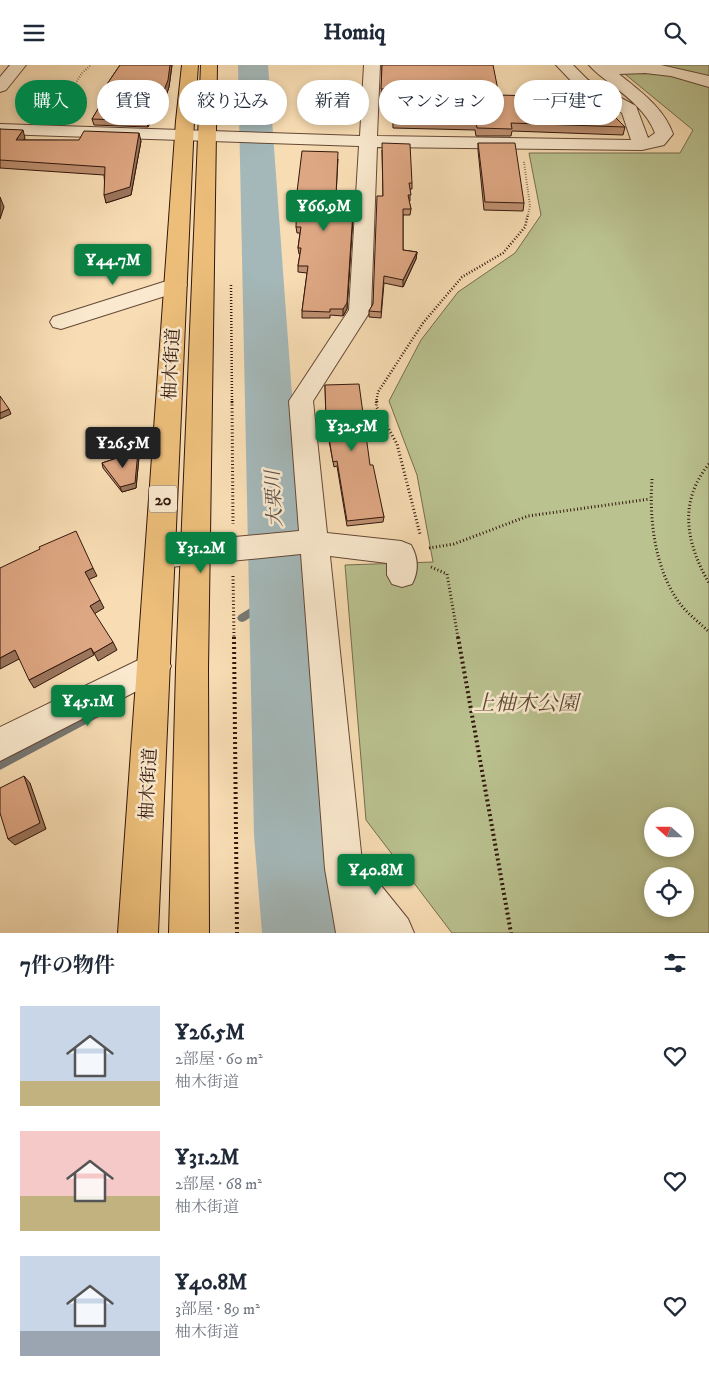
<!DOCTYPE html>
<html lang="ja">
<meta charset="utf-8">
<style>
:root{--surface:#fff;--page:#f6f6f7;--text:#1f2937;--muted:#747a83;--accent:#0b8043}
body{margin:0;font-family:"IM FELL DW Pica","Noto Serif JP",serif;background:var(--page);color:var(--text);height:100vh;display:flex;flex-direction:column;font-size:19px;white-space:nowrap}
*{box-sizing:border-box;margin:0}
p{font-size:16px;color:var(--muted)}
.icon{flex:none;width:28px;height:28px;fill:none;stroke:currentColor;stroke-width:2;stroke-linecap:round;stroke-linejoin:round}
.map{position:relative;height:868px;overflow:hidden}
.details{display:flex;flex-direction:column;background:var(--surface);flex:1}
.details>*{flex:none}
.banner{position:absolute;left:15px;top:15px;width:680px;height:45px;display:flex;gap:10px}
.needle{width:32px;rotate:291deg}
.tools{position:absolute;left:644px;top:742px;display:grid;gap:10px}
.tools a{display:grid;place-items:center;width:50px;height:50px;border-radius:50%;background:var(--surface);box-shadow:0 2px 8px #0003;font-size:25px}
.price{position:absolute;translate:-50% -42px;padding:0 11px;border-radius:5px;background:var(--accent);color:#fff;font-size:16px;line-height:32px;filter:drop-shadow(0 1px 2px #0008)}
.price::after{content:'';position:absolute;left:50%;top:30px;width:15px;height:11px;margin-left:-8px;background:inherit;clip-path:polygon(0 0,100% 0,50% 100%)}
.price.current{background:#222;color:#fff}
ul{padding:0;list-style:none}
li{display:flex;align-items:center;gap:15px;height:125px;padding:0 20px}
li span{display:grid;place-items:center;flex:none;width:140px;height:100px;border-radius:0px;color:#555}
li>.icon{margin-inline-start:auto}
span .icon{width:60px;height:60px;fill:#fffc;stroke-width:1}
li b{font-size:21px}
h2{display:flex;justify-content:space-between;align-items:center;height:60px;padding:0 20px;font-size:21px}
.chip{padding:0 18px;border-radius:22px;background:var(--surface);box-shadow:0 2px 8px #0003;font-size:18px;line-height:45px}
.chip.current{background:var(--accent);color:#fff}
header{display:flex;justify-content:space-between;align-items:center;height:65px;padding:0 20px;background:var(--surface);font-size:22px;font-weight:700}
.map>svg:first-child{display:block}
.green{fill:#bac290;stroke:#766c4e;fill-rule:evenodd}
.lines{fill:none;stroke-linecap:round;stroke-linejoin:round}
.stream{fill:#777874;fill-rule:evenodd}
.river{fill:#a4b8b9;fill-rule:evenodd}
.minor-casing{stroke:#644836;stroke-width:2}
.major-casing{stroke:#33170c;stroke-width:2}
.path-far3{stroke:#33170c;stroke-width:2;stroke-dasharray:0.5 2;stroke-linecap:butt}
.path-far2{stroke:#33170c;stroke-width:2.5;stroke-dasharray:1 2;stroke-linecap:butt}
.path-far1{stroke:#33170c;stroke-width:3;stroke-dasharray:1 2.5;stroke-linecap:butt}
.path{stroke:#33170c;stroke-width:4;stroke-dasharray:2 3;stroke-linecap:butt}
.minor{fill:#fae9ce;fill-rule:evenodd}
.major{fill:#ecbe7a;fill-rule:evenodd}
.wall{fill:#bf9071;stroke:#33170c}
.shaded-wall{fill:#9b755c;stroke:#33170c}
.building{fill:#dea783;stroke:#33170c}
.labels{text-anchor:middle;stroke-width:5;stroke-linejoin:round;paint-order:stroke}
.shield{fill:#fae9ce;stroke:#6f5646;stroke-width:1}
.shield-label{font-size:16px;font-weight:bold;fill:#33170c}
.street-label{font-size:18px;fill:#33170c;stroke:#fae9ce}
.water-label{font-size:19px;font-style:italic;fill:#5b4f49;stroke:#fae9ce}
.near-park-label{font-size:21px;font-style:italic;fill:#5c4a34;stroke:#fae9ce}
</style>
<header><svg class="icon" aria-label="menu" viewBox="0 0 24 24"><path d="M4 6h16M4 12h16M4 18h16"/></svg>Homiq<svg class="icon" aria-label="search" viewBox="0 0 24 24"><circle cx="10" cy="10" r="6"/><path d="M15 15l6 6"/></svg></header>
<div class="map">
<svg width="709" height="868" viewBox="0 0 709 868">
<rect width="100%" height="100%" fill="#f8ddb4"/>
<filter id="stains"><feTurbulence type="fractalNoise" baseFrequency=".004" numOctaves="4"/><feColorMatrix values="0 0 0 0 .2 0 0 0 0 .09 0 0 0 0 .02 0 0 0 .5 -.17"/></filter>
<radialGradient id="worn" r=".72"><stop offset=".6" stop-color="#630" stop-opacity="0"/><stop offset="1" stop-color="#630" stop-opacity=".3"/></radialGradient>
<!-- green -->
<path class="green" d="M 614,0 L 709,0 L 709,868 L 452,868 L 366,755 L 345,500 L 433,497 L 417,410 L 389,336 L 421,275 L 458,227 L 515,188 L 541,150 L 529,88 L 680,88 L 693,65 ZM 652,751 L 685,751 L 685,784 L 652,784 ZM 652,811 L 685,811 L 685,844 L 652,844 Z"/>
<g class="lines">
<!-- stream -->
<path class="stream" d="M 279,525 L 282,526 L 284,529 L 282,532 L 245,556 L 242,557 L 239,556 L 237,553 L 239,550 Z
M 95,643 L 99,644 L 100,648 L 99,652 L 0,705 L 0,694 Z"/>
<!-- river -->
<path class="river" d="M 238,0 L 268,0 L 324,770 L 336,868 L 262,868 L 254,770 Z"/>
<!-- minor casing -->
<g class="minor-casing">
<path id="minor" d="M 10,0 L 26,0 L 6,25 L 0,27 L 0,12 Z
M 364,0 L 380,0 L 377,71 L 631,75 L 622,48 L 576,21 L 556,0 L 573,0 L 588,15 L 636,41 L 648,73 L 655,68 C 647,46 625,30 607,16 C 601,11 594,6 589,0 L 661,0 L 709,11 L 709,22 L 671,11 L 645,8 L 619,9 C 640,26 664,43 673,69 L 664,80 L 642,85 L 377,82 L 371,245 L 313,336 L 327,468 L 401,476 L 411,480 C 418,492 419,506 412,519 L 402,522 L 392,519 L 387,510 L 387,498 L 330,491 L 362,797 L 408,854 L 414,868 L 336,868 L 325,804 L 301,489 L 160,503 L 150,499 L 145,491 L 150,483 L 160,479 L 299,466 L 289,336 L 349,245 L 359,81 L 0,69 L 0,59 L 360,71 Z
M 176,213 L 184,215 L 187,220 L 184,225 L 61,264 L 53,262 L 50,257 L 53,252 Z
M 155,587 L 166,591 L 171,601 L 166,611 L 0,696 L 0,662 Z"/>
</g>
<!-- major casing -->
<g class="major-casing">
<path id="major" d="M 182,0 L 198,0 L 194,56 L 158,868 L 118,868 L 176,56 Z
M 201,0 L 217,0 L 208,604 L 209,868 L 169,868 L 176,604 Z"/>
</g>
<!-- path-far3 -->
<path class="path-far3" d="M 58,46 L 82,8 L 91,0
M 524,97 L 530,141 L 528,150"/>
<!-- path-far2 -->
<path class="path-far2" d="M 231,220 L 232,338
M 376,338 L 378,327 L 423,258 L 462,212 L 503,188 L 525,162 L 528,149"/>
<!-- path-far1 -->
<path class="path-far1" d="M 232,336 L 233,459
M 377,336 L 376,341 L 397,379 L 420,469
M 709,399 C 678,437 686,478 709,518
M 652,414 C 649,456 655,506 681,540 C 689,550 700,558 709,567
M 429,483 L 454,479 L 528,451 L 650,434
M 431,502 L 447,509 L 458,573
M 233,511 L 234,573"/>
<!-- path -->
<path class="path" d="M 234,572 L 237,868
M 458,572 L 511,868"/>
<!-- minor -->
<use href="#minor" class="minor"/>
<!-- major -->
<use href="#major" class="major"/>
</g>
<!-- wall -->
<path class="wall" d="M 120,0 L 172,0 L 169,22 L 163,40 L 159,40 L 148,62 L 94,60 L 92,54 L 102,38 L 101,38 L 99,31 Z
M 382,0 L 625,62 L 623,70 L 512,66 L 511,71 L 476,71 L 475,65 L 393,63 L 392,32 L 381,32 Z
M 0,64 L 25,73 L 24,75 L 141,76 L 131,130 L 106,138 L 104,110 L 0,103 Z
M 478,78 L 524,138 L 523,146 L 484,145 L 478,85 Z
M 382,85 L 412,118 L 412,124 L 410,124 L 410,136 L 409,136 L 411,144 L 410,150 L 403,150 L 403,185 L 417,187 L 416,194 L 403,222 L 384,218 L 381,253 L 369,252 L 369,246 L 373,239 L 383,131 Z
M 338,94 L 336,131 L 354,137 L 347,244 L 343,251 L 330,250 L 330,253 L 302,253 L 302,246 L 307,208 L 298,207 L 298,201 L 300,189 L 299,189 L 298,183 L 300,168 L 297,168 L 296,162 Z
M 325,320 L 370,400 L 384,452 L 383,457 L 347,461 L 337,401 L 334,402 L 326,360 Z
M 138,386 L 139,392 L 136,423 L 122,427 L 103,403 L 102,398 Z"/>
<!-- shaded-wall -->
<path class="shaded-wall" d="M 170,0 L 172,0 L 169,22 L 163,40 L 161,33 Z
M 158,33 L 159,40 L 148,62 L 146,56 Z
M 23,65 L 25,73 L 18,82 L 16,75 Z
M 139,68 L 141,76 L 131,130 L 106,138 L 104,130 Z
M 354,131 L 347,244 L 343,251 L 343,244 Z
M 0,132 L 4,142 L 0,154 Z
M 417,187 L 416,194 L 403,222 L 403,215 Z
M 9,344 L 11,349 L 0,354 L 0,348 Z
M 138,386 L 139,392 L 136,423 L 122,427 L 120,422 Z
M 93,503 L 97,511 L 88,515 L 85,507 Z
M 100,535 L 104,543 L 94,549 L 90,541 Z
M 113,577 L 117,585 L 98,596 L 94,588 Z
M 91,583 L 94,590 L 34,623 L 29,615 Z
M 15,585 L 21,593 L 0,604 L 0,593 Z
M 24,711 L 30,718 L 46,764 L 15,780 L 8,774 Z"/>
<!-- building -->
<path class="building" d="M 120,0 L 170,0 L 168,15 L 161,33 L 158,33 L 146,56 L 92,54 L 105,32 L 99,31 Z
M 382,0 L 493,0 L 499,30 L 596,33 L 625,62 L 511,58 L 512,64 L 477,63 L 476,57 L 393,56 L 392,24 L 381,24 Z
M 0,64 L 23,65 L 16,75 L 79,75 L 84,66 L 139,68 L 130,122 L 104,130 L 105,102 L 0,95 Z
M 382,78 L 410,79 L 412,118 L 409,118 L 411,130 L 408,130 L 411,144 L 403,144 L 403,185 L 417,187 L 403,215 L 384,211 L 381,247 L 369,246 L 373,239 L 377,131 L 383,131 Z
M 478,78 L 515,78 L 524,138 L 485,137 Z
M 302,86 L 338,87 L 336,131 L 354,131 L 347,238 L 343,244 L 330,244 L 330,247 L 302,246 L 308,201 L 298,201 L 301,183 L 298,183 L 301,162 L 296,162 L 297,127 Z
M 359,319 L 370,400 L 373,400 L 384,452 L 347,456 L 337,396 L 333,397 L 326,355 L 325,320 Z
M 0,331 L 9,344 L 0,348 Z
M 138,386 L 135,418 L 120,422 L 102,398 Z
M 76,466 L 93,503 L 85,507 L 100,535 L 90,541 L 113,577 L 94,588 L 91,583 L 29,615 L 15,585 L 0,593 L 0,503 L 40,484 L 39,482 Z
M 24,711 L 40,758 L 8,774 L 0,748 L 0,723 Z"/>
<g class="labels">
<!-- shield labels -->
<rect class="shield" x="149" y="420.5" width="28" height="27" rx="4"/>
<g class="shield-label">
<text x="163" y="440">20</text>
</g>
<!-- street labels -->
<g class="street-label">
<text transform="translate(171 299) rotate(-87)" y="6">柚木街道</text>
<text transform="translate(148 719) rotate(-87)" y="6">柚木街道</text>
</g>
<!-- water labels -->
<g class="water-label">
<text transform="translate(273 434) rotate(-93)" y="7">大栗川</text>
</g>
<!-- near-park labels -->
<g class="near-park-label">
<text x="526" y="645">上柚木公園</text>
</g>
</g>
<rect width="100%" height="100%" filter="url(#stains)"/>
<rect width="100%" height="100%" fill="url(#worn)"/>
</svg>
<div class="tools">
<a><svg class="needle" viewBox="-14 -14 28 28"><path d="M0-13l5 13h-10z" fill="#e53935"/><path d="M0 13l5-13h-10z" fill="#747a83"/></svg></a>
<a><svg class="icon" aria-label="locate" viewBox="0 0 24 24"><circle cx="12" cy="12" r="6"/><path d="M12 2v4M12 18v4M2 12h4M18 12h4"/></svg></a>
</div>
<b class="price" style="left:324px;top:167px">¥66.9M</b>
<b class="price" style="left:113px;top:221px">¥44.7M</b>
<b class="price" style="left:352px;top:387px">¥32.5M</b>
<b class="price current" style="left:123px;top:404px">¥26.5M</b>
<b class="price" style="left:201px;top:509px">¥31.2M</b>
<b class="price" style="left:88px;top:662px">¥45.1M</b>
<b class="price" style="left:376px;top:831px">¥40.8M</b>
<div class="banner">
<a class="chip current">購入</a>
<a class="chip">賃貸</a>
<a class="chip">絞り込み</a>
<a class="chip">新着</a>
<a class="chip">マンション</a>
<a class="chip">一戸建て</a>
</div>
</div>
<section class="details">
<h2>7件の物件<svg class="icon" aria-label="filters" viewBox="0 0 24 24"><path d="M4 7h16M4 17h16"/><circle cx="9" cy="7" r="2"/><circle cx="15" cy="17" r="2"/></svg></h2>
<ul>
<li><span style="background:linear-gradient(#c9d6e8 75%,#c2b280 0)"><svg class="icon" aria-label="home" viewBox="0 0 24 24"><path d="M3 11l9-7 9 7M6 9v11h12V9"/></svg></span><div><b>¥26.5M</b><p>2部屋 · 60 m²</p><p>柚木街道</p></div><svg class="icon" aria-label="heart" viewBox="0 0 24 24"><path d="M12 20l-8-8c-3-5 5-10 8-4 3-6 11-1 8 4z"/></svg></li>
<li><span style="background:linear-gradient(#f6c9c9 65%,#c2b280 0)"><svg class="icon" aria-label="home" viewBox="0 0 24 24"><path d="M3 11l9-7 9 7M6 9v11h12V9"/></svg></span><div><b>¥31.2M</b><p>2部屋 · 68 m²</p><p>柚木街道</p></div><svg class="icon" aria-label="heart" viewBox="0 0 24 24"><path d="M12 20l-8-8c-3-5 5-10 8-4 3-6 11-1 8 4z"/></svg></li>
<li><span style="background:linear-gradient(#c9d6e8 75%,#9aa5b1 0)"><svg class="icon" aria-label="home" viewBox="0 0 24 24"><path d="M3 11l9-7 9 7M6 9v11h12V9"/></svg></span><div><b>¥40.8M</b><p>3部屋 · 89 m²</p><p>柚木街道</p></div><svg class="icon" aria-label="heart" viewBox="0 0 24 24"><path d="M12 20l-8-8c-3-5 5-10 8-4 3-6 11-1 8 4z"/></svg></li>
</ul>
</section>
